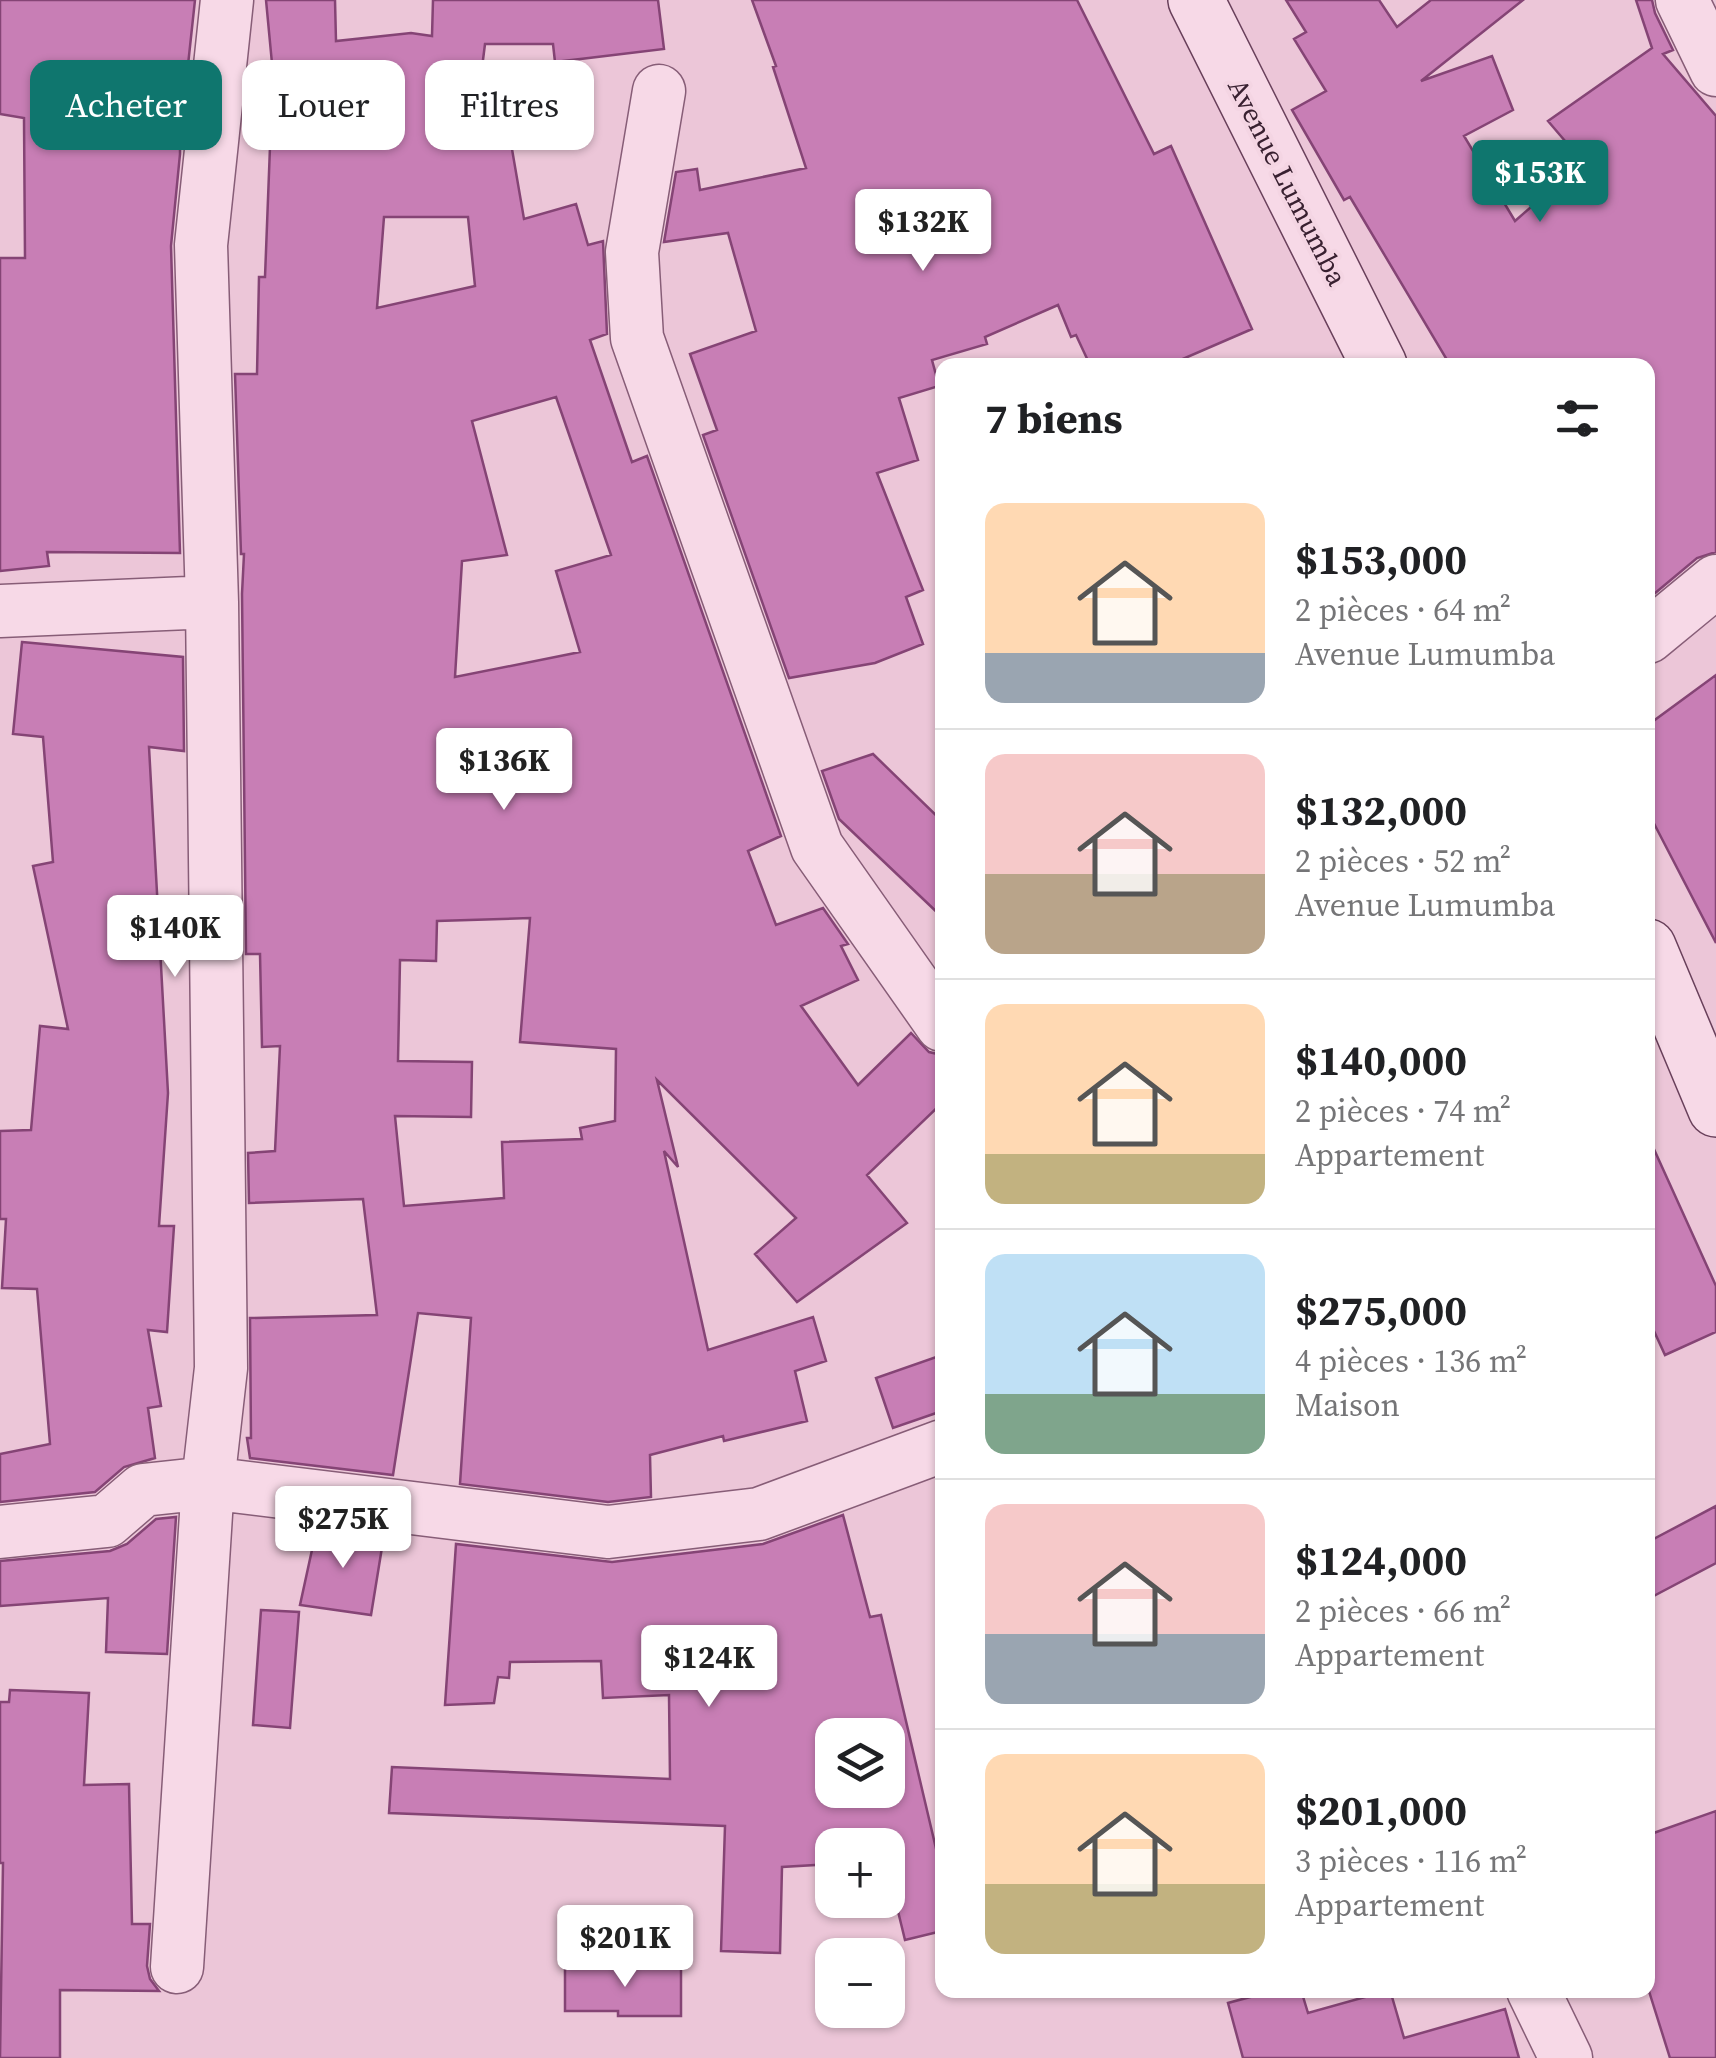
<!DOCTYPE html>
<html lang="fr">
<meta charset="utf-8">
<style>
:root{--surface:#fff;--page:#f6f6f6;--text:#202124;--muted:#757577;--line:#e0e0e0;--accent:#0f766e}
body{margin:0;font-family:"Source Serif 4",serif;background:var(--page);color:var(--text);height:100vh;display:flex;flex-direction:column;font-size:38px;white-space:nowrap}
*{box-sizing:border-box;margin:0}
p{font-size:32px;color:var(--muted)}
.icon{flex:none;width:55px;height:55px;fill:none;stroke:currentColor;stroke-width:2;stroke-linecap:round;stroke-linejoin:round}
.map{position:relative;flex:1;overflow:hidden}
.details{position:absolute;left:935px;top:358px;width:720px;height:1640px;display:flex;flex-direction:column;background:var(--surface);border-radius:20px;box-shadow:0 2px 8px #0004}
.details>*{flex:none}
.hud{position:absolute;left:30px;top:60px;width:755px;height:90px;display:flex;gap:20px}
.tools{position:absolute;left:815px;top:1718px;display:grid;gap:20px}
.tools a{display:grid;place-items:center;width:90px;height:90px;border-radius:20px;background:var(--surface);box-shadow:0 2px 8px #0004;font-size:50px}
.price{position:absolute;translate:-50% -85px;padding:0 22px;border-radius:10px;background:#fff;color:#222;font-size:32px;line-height:65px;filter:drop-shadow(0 2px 5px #0008)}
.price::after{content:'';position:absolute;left:50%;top:60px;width:30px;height:22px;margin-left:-15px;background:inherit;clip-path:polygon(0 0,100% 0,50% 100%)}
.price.active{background:var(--accent);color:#fff}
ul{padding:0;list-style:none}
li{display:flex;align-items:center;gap:30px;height:250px;padding:0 50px}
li+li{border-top:2px solid var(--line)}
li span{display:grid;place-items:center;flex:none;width:280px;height:200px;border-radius:20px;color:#555}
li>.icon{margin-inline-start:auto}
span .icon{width:120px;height:120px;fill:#fffc;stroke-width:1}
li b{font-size:42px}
h2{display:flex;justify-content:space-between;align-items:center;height:120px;padding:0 50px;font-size:42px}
.pill{padding:0 35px;border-radius:20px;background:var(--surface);box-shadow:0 2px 8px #0004;font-size:35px;line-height:90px}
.pill.active{background:var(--accent);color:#fff}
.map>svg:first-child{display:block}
.building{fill:#c87eb5;stroke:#854475;stroke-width:2.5;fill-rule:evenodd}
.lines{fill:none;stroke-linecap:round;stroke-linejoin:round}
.street-casing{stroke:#875d77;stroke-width:55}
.secondary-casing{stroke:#69405b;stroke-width:58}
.street{stroke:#f7d9e7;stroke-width:52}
.secondary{stroke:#f7d9e7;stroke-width:55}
.labels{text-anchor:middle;stroke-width:8;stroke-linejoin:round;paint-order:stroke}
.street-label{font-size:28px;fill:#382030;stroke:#f4d5e3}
</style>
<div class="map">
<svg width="1716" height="2058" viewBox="0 0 1716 2058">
<rect width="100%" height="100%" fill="#ecc6d8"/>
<!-- building -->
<path class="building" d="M 0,0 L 195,0 L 185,93 L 180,93 L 180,154 L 171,246 L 180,553 L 47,552 L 49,566 L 0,571 L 0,258 L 25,258 L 24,118 L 0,114 Z
M 266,0 L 335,0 L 336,41 L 411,33 L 432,36 L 433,0 L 658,0 L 664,49 L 555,62 L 553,44 L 485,44 L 474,131 L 508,126 L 524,219 L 576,204 L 588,245 L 603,241 L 607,334 L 590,340 L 632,462 L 647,456 L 781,836 L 748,851 L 776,925 L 823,908 L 848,944 L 841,946 L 858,980 L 801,1006 L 858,1085 L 911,1033 L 929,1052 L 942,1055 L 942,1103 L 867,1175 L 907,1223 L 797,1302 L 755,1254 L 796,1218 L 657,1080 L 678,1167 L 664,1151 L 708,1350 L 813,1317 L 826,1361 L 795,1371 L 807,1421 L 724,1441 L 723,1436 L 650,1455 L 651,1497 L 608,1502 L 460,1484 L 471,1318 L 418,1313 L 393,1475 L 250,1458 L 247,1438 L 251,1438 L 250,1318 L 377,1315 L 363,1199 L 249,1203 L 248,1153 L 275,1151 L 280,1046 L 262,1047 L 260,954 L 246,954 L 242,594 L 244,554 L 241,554 L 235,374 L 257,374 L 259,277 L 265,277 L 270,147 L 280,148 ZM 384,217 L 468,217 L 475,286 L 377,308 ZM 556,397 L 611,555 L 556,571 L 580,652 L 455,677 L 462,561 L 507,555 L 472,421 ZM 530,918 L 520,1042 L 616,1049 L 615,1121 L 580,1128 L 582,1139 L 502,1142 L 504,1198 L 404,1206 L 395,1116 L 471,1117 L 472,1062 L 398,1061 L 400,960 L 436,961 L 437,921 Z
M 752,0 L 1077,0 L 1154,154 L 1171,146 L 1252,329 L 1169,365 L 1090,365 L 1076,335 L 1071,337 L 1058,305 L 985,337 L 987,344 L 932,360 L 939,386 L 899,398 L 918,460 L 877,473 L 923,590 L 906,597 L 923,644 L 875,663 L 789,678 L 703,435 L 717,430 L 690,354 L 756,331 L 728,233 L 664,242 L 676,172 L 697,169 L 700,190 L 806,168 L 773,67 L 776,66 Z
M 1286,0 L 1379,0 L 1397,27 L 1431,0 L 1523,0 L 1421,81 L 1492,56 L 1513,110 L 1464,136 L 1515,221 L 1583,162 L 1548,121 L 1652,48 L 1636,0 L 1652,0 L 1655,13 L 1673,50 L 1663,54 L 1716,116 L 1716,552 L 1697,558 L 1648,599 L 1648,365 L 1450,365 L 1350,197 L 1344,200 L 1292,110 L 1326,91 L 1294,39 L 1306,32 Z
M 22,642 L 183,657 L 184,751 L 149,747 L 168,1093 L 159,1226 L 174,1226 L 167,1332 L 148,1330 L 161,1406 L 148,1408 L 155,1458 L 124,1467 L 95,1492 L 0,1502 L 0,1454 L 50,1444 L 37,1289 L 2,1288 L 6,1219 L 0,1219 L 0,1131 L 31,1130 L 40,1026 L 68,1029 L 33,866 L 53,862 L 43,737 L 13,734 Z
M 1716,675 L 1716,943 L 1648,812 L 1648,725 Z
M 873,754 L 942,821 L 942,917 L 839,819 L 822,771 Z
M 1648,1136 L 1716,1286 L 1716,1332 L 1665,1355 L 1648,1318 Z
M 942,1355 L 942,1411 L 893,1428 L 876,1378 Z
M 1716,1506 L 1716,1563 L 1648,1599 L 1648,1542 Z
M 843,1515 L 870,1617 L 881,1615 L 942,1874 L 942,1931 L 905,1940 L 888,1870 L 888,1845 L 832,1845 L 832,1864 L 782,1867 L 780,1953 L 721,1951 L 725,1826 L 389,1813 L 392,1767 L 670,1779 L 669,1695 L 603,1698 L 601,1661 L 510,1662 L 509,1678 L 498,1677 L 494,1703 L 445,1705 L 456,1544 L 612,1562 L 763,1544 ZM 832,1735 L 888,1735 L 888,1790 L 832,1790 Z
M 176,1517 L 167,1654 L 106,1652 L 108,1598 L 0,1606 L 0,1561 L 110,1551 L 127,1544 L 156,1519 Z
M 317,1527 L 384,1535 L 371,1615 L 300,1605 Z
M 261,1610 L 299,1612 L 290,1728 L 253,1725 Z
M 10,1690 L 89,1693 L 84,1785 L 129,1784 L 132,1924 L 150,1924 L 147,1966 L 150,1979 L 159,1991 L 60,1990 L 60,2058 L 0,2058 L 3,1863 L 0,1863 L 0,1702 L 9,1702 Z
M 1716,1811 L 1716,2058 L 1670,2058 L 1648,1988 L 1648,1835 Z
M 681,1966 L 681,2016 L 618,2016 L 618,2011 L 565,2011 L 565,1967 Z
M 1276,1990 L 1301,1990 L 1308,2013 L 1390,1990 L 1404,2038 L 1505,2009 L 1519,2058 L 1243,2058 L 1228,2003 Z"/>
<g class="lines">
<!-- street casing -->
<g class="street-casing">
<path id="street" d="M 1682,0 L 1716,70
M 659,91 L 632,252 L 637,338 L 817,847 L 942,1025
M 0,611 L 212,602
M 1648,637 L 1716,581
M 0,1532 L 107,1521 L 143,1490 L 208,1483 L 608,1532 L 759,1514 L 942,1446
M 177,1967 L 208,1483 L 221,1368 L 212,602 L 201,245 L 227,0
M 1533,1990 L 1566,2058"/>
</g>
<!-- secondary casing -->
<g class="secondary-casing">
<path id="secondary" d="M 1196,0 L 1379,365
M 1648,947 L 1716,1109"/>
</g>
<!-- street -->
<use href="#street" class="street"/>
<!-- secondary -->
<use href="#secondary" class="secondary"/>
</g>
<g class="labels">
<!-- street labels -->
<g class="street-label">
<text transform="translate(1288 182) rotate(63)" y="10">Avenue Lumumba</text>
</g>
</g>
</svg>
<div class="tools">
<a><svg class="icon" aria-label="layers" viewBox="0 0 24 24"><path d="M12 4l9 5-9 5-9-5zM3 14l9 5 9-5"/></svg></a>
<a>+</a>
<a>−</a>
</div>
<b class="price active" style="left:1540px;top:225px">$153K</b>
<b class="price" style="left:923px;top:274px">$132K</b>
<b class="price" style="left:504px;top:813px">$136K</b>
<b class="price" style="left:175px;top:980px">$140K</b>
<b class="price" style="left:343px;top:1571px">$275K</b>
<b class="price" style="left:709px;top:1710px">$124K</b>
<b class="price" style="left:625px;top:1990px">$201K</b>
<div class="hud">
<a class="pill active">Acheter</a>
<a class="pill">Louer</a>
<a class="pill">Filtres</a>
</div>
<section class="details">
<h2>7 biens<svg class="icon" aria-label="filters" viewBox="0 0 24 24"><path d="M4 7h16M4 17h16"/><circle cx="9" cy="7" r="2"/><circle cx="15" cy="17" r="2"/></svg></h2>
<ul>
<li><span style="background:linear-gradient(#ffd9b3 75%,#9aa5b1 0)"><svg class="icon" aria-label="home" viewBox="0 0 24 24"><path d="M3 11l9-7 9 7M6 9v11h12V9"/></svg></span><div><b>$153,000</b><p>2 pièces · 64 m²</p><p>Avenue Lumumba</p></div></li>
<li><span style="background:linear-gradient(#f6c9c9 60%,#b9a48a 0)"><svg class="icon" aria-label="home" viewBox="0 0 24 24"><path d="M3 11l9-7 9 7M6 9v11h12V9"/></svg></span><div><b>$132,000</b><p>2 pièces · 52 m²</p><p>Avenue Lumumba</p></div></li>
<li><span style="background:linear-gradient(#ffd9b3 75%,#c2b280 0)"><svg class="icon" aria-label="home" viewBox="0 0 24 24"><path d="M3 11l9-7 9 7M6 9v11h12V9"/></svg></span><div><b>$140,000</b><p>2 pièces · 74 m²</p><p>Appartement</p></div></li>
<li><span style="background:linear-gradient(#bfe0f5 70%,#7fa58c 0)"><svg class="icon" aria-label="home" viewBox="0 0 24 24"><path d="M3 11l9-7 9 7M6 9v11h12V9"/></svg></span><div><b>$275,000</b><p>4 pièces · 136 m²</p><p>Maison</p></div></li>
<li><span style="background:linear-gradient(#f6c9c9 65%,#9aa5b1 0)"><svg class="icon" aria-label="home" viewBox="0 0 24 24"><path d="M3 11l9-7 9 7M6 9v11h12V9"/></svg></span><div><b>$124,000</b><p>2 pièces · 66 m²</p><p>Appartement</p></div></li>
<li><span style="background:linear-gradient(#ffd9b3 65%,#c2b280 0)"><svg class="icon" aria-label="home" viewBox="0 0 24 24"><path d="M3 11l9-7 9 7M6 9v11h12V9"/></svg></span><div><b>$201,000</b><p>3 pièces · 116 m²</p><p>Appartement</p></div></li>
</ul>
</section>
</div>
